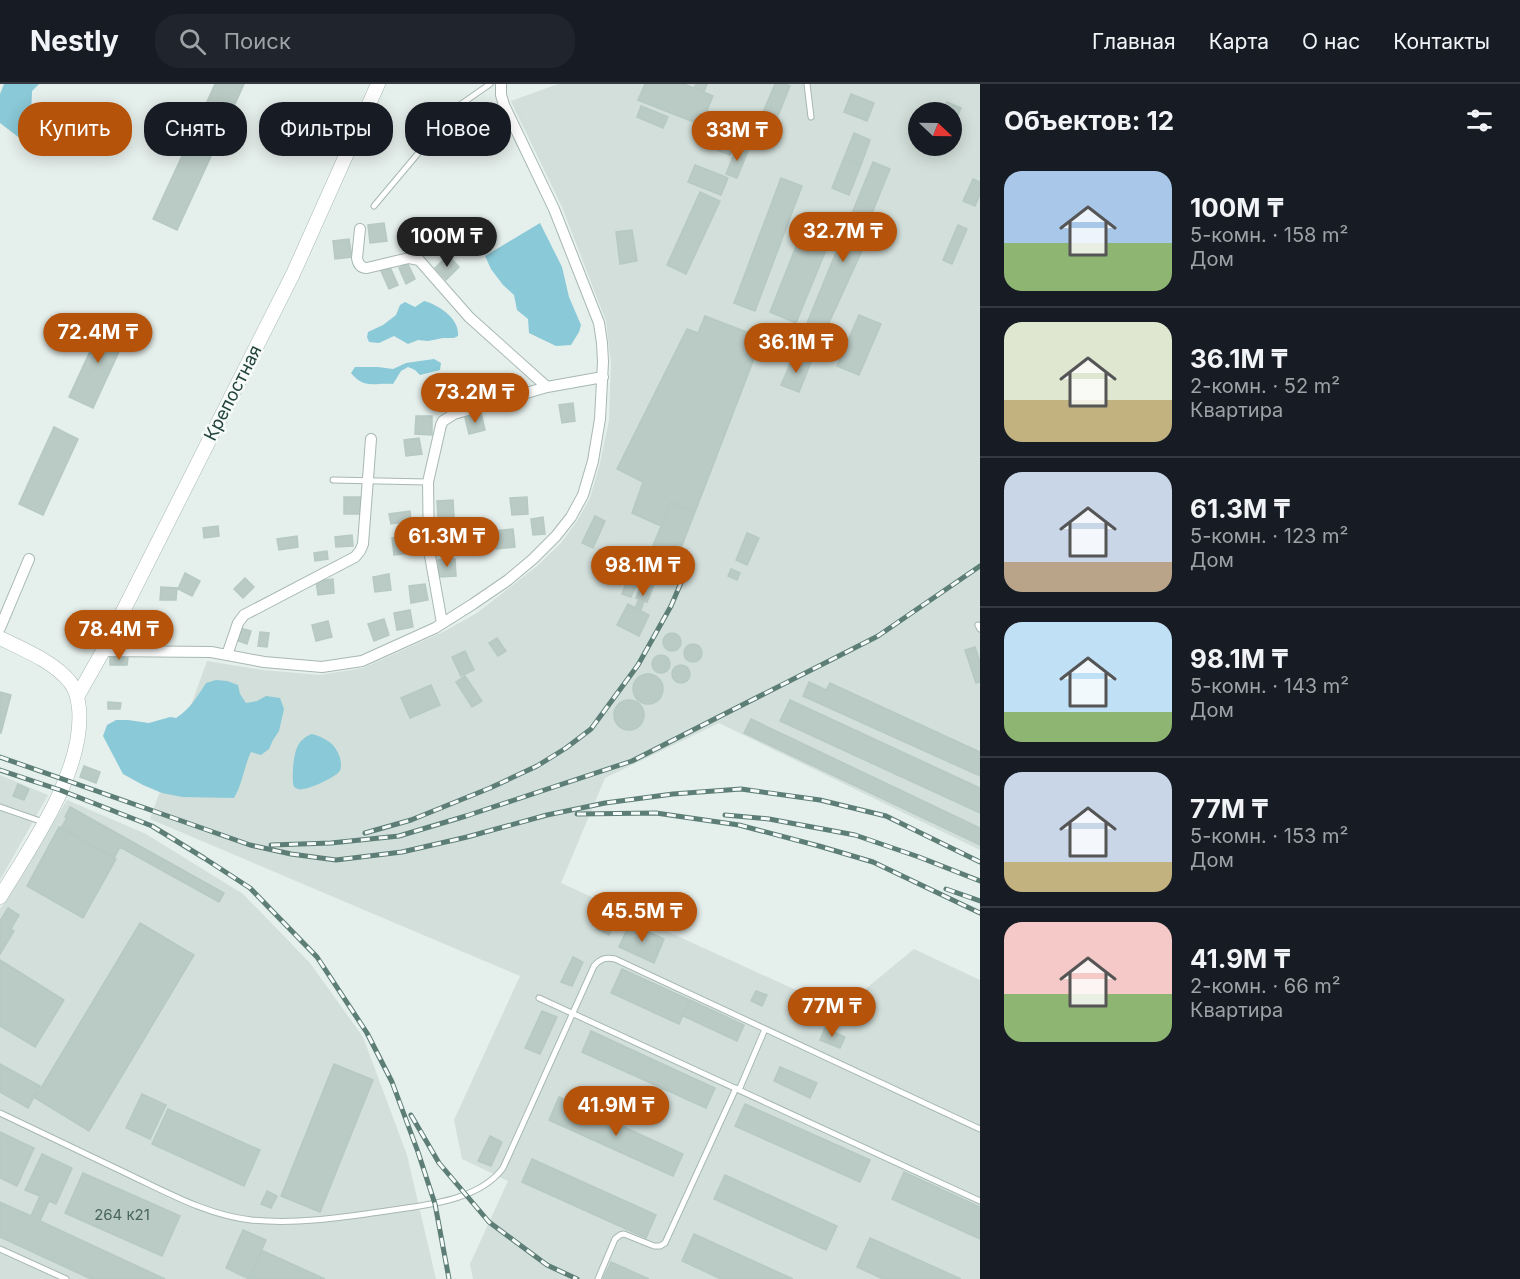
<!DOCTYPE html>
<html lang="ru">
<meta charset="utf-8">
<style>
:root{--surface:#171b24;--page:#20242c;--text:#f1f3f6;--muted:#9ea1a6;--line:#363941;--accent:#b45309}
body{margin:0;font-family:Inter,sans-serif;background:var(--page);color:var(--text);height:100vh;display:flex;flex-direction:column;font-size:22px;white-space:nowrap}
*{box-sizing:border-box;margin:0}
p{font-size:20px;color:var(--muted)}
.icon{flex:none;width:33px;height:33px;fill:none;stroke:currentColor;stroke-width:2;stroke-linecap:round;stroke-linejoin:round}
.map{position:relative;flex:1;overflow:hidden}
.drawer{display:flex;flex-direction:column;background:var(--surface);width:540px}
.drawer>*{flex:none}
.guide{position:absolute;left:18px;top:18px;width:570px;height:54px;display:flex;gap:12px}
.needle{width:39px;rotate:112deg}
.buttons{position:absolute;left:908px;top:18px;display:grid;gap:12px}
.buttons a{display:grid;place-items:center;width:54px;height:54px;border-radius:50%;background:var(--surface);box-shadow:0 3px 15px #0003;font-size:30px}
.price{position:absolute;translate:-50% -51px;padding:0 14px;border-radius:21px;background:var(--accent);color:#fff;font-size:20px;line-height:39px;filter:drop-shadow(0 2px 3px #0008)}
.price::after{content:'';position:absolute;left:50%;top:36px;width:18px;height:14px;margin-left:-9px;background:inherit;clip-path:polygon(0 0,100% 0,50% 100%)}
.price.active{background:#222;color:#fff}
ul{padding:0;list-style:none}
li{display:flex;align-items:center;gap:18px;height:150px;padding:0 24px}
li+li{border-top:2px solid var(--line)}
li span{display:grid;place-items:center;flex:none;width:168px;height:120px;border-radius:18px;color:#555}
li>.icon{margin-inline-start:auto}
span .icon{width:72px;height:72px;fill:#fffc;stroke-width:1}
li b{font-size:26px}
h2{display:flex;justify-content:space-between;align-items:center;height:72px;padding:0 24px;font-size:26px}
.pill{padding:0 21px;border-radius:24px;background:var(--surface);box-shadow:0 3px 15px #0003;font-size:21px;line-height:54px}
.pill.active{background:var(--accent);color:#fff}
header{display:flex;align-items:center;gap:36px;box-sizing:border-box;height:84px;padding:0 30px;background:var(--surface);border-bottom:2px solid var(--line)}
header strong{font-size:28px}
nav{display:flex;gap:33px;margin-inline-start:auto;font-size:21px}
.search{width:420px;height:54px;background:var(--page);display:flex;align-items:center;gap:15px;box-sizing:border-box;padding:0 21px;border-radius:24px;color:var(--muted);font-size:22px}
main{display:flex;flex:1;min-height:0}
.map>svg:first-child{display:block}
.built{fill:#d3dfda;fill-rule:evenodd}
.water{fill:#8ac9d7}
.building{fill:#bacac4;stroke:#b6c9c2;stroke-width:1.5}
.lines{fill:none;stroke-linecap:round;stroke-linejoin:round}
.service-casing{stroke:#a7b8b3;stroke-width:7}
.minor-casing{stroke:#a7b8b3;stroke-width:12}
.tertiary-casing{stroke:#a7b8b3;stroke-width:15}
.service{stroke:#fff;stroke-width:5}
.minor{stroke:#fff;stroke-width:10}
.tertiary{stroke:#fff;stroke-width:14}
.rail-casing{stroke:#5d7e76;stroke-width:5}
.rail{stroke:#f6fbf9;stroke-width:3;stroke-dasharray:9;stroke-linecap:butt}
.labels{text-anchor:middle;stroke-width:5;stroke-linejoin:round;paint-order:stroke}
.number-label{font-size:15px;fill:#48655d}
.street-label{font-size:18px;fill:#22433b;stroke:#f6fbf9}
</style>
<header>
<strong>Nestly</strong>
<div class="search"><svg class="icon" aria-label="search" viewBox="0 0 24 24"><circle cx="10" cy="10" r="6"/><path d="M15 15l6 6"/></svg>Поиск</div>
<nav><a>Главная</a><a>Карта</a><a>О нас</a><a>Контакты</a></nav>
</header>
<main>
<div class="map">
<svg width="980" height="1195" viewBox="0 0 980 1195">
<rect width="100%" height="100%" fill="#e5efeb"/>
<!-- built -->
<path class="built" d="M 558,0 L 980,0 L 980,766 L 719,639 L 605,694 L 561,799 L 840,926 L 914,865 L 980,896 L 980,1195 L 473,1195 L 470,1180 L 508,1097 L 462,1075 L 454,1036 L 520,892 L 150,735 L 207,577 L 263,586 L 320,591 L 363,584 L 445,547 L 477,529 L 537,482 L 561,459 L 577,437 L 590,414 L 600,379 L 609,336 L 611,279 L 606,237 L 562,123 L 511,17 ZM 918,28 L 951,28 L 951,62 L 918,62 Z
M 0,691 L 48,711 L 0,796 Z
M 67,716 L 146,750 L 243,810 L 310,879 L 363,953 L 407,1071 L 436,1195 L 0,1195 L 0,825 Z"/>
<!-- water -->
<path class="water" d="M 4,0 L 39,0 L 32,7 L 30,62 L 0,39 L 0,10 Z
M 540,139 L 562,183 L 569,213 L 581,241 L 579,248 L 571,261 L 556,262 L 529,249 L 528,235 L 517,226 L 514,211 L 503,201 L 491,185 L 485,172 Z
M 424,217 C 439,221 460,235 458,252 L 454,254 L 443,254 L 428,257 L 418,256 L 408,260 L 394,252 L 379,259 L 369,258 L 367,253 L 368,248 L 383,241 L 396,231 L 400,221 L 405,218 L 415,223 Z
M 434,275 L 441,279 L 440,286 L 420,291 L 415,286 L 408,283 L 401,287 L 393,300 C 375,298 365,306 351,289 L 355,283 L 378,283 L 393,285 L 406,279 Z
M 216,596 L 227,597 L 238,601 L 240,610 L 246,619 L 257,617 L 266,612 L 280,614 L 284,625 L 279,647 L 273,656 L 269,665 L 261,671 L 251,668 C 244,682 243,699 234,714 L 182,713 L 162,709 L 143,701 L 123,690 L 103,652 L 107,641 L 116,636 L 128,636 L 149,639 L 170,633 L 176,634 C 190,625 197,613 206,599 Z
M 312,650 C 326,654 336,660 340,674 C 341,679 342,684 339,688 C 335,693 310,705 303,705 C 299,706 298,705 294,703 C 292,696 293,691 293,683 C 295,668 296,656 312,650 Z"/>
<!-- building -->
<path class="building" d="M 215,0 L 244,0 L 216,62 L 192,51 Z
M 645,0 L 684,0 L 713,12 L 701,41 L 638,16 Z
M 696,0 L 707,0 L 704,8 L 694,4 Z
M 775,0 L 785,0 L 790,2 L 775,39 L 761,33 Z
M 851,10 L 874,19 L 867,37 L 844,28 Z
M 947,18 L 961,24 L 951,48 L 951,28 L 942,28 Z
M 641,22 L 668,33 L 663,44 L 637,33 Z
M 744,34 L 753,37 L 750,46 L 741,43 Z
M 854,49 L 870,56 L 861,81 L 844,74 Z
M 717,52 L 735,59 L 730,71 L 712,64 Z
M 188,59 L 212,70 L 177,146 L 153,135 Z
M 737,63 L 748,67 L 737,94 L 726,90 Z
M 844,74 L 861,81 L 849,111 L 832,104 Z
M 873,78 L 890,85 L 870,134 L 876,136 L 811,278 L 794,271 Z
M 695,81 L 728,94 L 721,111 L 688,98 Z
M 781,94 L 802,102 L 755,227 L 734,219 Z
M 973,95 L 980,98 L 980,110 L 975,122 L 963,117 Z
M 700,108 L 720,117 L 686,190 L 667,181 Z
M 384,139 L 387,157 L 370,159 L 368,141 Z
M 958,141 L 967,145 L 952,180 L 943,176 Z
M 632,146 L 637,177 L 620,180 L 616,148 Z
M 349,155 L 352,173 L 335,175 L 333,157 Z
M 799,155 L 826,166 L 796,239 L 770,228 Z
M 448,171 L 459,183 L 446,196 L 435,184 Z
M 408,180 L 415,195 L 406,200 L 399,184 Z
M 390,183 L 398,201 L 389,205 L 381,187 Z
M 859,231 L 881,240 L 859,291 L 837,282 Z
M 705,232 L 762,254 L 695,428 L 671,418 L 661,442 L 632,429 L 643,398 L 617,385 L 687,245 L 698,249 Z
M 104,237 L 128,248 L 93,324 L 69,313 Z
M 794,271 L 811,278 L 799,308 L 781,301 Z
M 573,319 L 575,337 L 562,339 L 559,321 Z
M 481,329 L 485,346 L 469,350 L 465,334 Z
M 416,332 L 432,332 L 432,351 L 415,350 Z
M 54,343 L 78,355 L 43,431 L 19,420 Z
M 419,354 L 422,370 L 406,372 L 404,356 Z
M 344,413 L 361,413 L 360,430 L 344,430 Z
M 527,413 L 528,430 L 512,431 L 510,414 Z
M 453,416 L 454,433 L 438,434 L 437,417 Z
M 671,418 L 695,428 L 677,474 L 652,464 Z
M 410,427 L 411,437 L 391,440 L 389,430 Z
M 595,432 L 605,437 L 593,464 L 582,459 Z
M 543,433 L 545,450 L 533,451 L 531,435 Z
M 218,442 L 219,452 L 204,454 L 203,444 Z
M 473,443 L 474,460 L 457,461 L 456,444 Z
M 513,445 L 515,463 L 496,465 L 494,447 Z
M 747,449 L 759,454 L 747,481 L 736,476 Z
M 352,451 L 353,462 L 336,463 L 335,453 Z
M 297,452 L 298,463 L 279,466 L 277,455 Z
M 408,452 L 410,469 L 394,471 L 392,454 Z
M 654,465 L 674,473 L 664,496 L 657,493 L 652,506 L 645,503 L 650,490 L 645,488 Z
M 327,467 L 328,475 L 315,477 L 314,469 Z
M 455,475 L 456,492 L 439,493 L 438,476 Z
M 731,485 L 740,489 L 737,496 L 728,492 Z
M 185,489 L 200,497 L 192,512 L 178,505 Z
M 389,490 L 391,506 L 375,508 L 373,493 Z
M 245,494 L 254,503 L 243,514 L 234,505 Z
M 333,495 L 334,509 L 318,511 L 316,497 Z
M 627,497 L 636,501 L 631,513 L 622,510 Z
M 425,500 L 428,516 L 411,519 L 409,502 Z
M 641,502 L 652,506 L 647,518 L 644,517 L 641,526 L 635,524 L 639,515 L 636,514 Z
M 161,503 L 177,504 L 176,516 L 160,516 Z
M 628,520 L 649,531 L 639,552 L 617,541 Z
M 410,526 L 413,543 L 397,546 L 394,529 Z
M 384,535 L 389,551 L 374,557 L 368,540 Z
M 328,537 L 332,553 L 316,557 L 312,541 Z
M 240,544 L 251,547 L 247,560 L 236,556 Z
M 260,548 L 269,549 L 267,563 L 258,562 Z
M663 558a9 9 0 1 1 18 0a9 9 0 1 1-18 0Z
M 497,554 L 506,567 L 498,572 L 489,559 Z
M684 569a9 9 0 1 1 18 0a9 9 0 1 1-18 0Z
M 975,563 L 980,578 L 980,598 L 976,599 L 965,566 Z
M 465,567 L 474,586 L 461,592 L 452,573 Z
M652 580a9 9 0 1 1 18 0a9 9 0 1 1-18 0Z
M 110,573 L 128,574 L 127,581 L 110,581 Z
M672 590a9 9 0 1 1 18 0a9 9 0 1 1-18 0Z
M633 605a15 15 0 1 1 30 0a15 15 0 1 1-30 0Z
M 465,592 L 482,617 L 472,623 L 456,598 Z
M 809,598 L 826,606 L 830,599 L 980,668 L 980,692 L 803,612 Z
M 431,601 L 440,621 L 410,634 L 401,614 Z
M 0,608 L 11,611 L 1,649 L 0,649 Z
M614 631a15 15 0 1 1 30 0a15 15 0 1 1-30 0Z
M 790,616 L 980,704 L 980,729 L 780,637 Z
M 108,618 L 121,619 L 120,625 L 108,625 Z
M 751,635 L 980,744 L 980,761 L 744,649 Z
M 84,682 L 100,688 L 96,699 L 80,693 Z
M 18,700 L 29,705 L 24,716 L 13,712 Z
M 70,723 L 224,809 L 219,818 L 120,763 L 114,774 L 61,744 L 67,734 L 65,733 Z
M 59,743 L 116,775 L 83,834 L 27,802 Z
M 8,824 L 19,831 L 11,845 L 14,847 L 0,870 L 0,837 Z
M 605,828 L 617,834 L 609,851 L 597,845 Z
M 140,839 L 194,871 L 89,1047 L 35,1014 Z
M 630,839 L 664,855 L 654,879 L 619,863 Z
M 573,873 L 583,878 L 572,902 L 561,898 Z
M 0,876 L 64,916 L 35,963 L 0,942 Z
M 622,885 L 690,916 L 679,940 L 611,909 Z
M 756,907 L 767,911 L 762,922 L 751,917 Z
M 690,916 L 744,941 L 737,957 L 683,932 Z
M 542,927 L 557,933 L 540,970 L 525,964 Z
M 825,944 L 845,953 L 840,964 L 820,956 Z
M 591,947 L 715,1004 L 706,1024 L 582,968 Z
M 0,980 L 40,1002 L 28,1024 L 0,1008 Z
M 334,980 L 373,996 L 320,1128 L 281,1112 Z
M 780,983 L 817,999 L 810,1014 L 774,997 Z
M 142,1010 L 166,1021 L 150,1055 L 126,1044 Z
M 559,1013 L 683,1070 L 673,1092 L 549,1036 Z
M 745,1020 L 870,1076 L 860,1098 L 735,1042 Z
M 168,1025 L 260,1066 L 244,1102 L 152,1060 Z
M 0,1048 L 34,1064 L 17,1102 L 0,1094 Z
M 490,1052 L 502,1058 L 491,1082 L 478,1077 Z
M 42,1070 L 72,1084 L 56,1120 L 49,1117 L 40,1137 L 165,1195 L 91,1195 L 0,1153 L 0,1118 L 31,1132 L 40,1112 L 25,1106 Z
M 532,1075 L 656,1131 L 646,1154 L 522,1098 Z
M 904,1088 L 980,1123 L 980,1155 L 892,1115 Z
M 83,1089 L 180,1132 L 162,1172 L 65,1129 Z
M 725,1091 L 837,1142 L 826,1166 L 714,1115 Z
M 267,1107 L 277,1112 L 271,1124 L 261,1120 Z
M 243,1146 L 266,1156 L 249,1195 L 226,1184 Z
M 694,1150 L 793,1195 L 721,1195 L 682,1177 Z
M 870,1154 L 961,1195 L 883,1195 L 857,1183 Z
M 261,1166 L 325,1195 L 249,1195 Z
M 611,1178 L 649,1195 L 603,1195 Z"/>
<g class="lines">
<!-- service casing -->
<g class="service-casing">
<path id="service" d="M 807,0 L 811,33
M 374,122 L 457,23 L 490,0
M 333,396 L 427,398
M 978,541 L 980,545
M 0,723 L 43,738
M 539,914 L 980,1117
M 739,1006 L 765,945
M 0,1029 C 44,1050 88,1071 132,1092 C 170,1110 208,1131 251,1136 C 301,1141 351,1132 400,1125 C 434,1120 481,1114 503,1084 L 594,882 C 600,875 605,873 615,875 L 980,1045
M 0,1165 L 66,1195
M 598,1195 L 615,1155 L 620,1151 L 624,1150 L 654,1162 L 660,1162 L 665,1159 L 736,1004"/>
</g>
<!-- minor casing -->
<g class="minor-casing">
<path id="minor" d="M 360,145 L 357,174 C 358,180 361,184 367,184 L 409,174 L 419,176 L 469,233 L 547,303
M 442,539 L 429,466 L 428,398 L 441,341 L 443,337 L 454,330 L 547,303 L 603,293
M 0,544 L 29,475
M 103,567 L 211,568 L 264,578 L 322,583 L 362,577 L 435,544 L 473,520 L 508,496 L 533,475 L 556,452 L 571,433 L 583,411 L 593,377 L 600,335 L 603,278 L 602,259 L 599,239 L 554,125 L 504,21 L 501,11 L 501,0
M 227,571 L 238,539 L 244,531 L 355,473 L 360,467 L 363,460 L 371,355"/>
</g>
<!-- tertiary casing -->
<g class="tertiary-casing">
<path id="tertiary" d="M 0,554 C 24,566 53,577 70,598 C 76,605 78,615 79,624 C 85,686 31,762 0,813
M 77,613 L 103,567 L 293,190 L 378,0"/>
</g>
<!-- service -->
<use href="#service" class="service"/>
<!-- minor -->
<use href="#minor" class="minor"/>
<!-- tertiary -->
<use href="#tertiary" class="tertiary"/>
<!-- rail casing -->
<g class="rail-casing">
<path id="rail" d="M 0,673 L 250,761 L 291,770 L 336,776 L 402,768 L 467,753 L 547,731 L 605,719 L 673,710 L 741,705 L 820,716 L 886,732 L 980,778
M 0,686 L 60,706 L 152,742 L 204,774 L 250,804 L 317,873 L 367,949 L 392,998 L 418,1068 L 435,1120 L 449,1195
M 577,730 L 656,729 L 739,741 L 819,762 L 873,778 L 980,829
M 725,731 L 769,735 L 855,751 L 919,773 L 980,797
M 365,749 L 411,736 L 490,704 L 537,682 L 566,664 L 591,645 L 638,581 L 671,522 L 689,480
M 271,761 L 331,759 L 399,752 L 466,732 L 632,677 L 878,552 L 980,482
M 946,805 L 980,817
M 411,1031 L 439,1079 L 489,1138 L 547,1181 L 577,1195"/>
</g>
<!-- rail -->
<use href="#rail" class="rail"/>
</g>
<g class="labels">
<!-- number labels -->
<g class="number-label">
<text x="122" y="1136">264 к21</text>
</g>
<!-- street labels -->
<g class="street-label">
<text transform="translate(233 309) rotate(-63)" y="6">Крепостная</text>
</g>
</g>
</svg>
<div class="buttons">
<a><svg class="needle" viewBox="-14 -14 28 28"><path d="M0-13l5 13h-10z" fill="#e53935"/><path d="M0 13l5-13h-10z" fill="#9ea1a6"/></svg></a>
</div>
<b class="price" style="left:737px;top:78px">33M ₸</b>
<b class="price" style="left:843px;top:179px">32.7M ₸</b>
<b class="price active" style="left:447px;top:184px">100M ₸</b>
<b class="price" style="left:98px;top:280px">72.4M ₸</b>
<b class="price" style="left:796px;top:290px">36.1M ₸</b>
<b class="price" style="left:475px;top:340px">73.2M ₸</b>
<b class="price" style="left:447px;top:484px">61.3M ₸</b>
<b class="price" style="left:643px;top:513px">98.1M ₸</b>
<b class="price" style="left:119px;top:577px">78.4M ₸</b>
<b class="price" style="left:642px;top:859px">45.5M ₸</b>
<b class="price" style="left:832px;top:954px">77M ₸</b>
<b class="price" style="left:616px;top:1053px">41.9M ₸</b>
<div class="guide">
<a class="pill active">Купить</a>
<a class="pill">Снять</a>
<a class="pill">Фильтры</a>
<a class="pill">Новое</a>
</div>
</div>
<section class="drawer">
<h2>Объектов: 12<svg class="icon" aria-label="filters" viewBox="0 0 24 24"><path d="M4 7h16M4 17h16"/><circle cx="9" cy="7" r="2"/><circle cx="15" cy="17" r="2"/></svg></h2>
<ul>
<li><span style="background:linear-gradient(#a9c7e8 60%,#8fb573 0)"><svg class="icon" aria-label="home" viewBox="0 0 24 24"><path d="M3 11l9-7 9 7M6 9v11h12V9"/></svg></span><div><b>100M ₸</b><p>5-комн. · 158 m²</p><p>Дом</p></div></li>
<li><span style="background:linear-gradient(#dfe7d0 65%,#c2b280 0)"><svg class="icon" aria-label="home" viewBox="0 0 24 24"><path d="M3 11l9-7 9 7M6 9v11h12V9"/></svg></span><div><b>36.1M ₸</b><p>2-комн. · 52 m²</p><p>Квартира</p></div></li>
<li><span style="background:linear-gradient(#c9d6e8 75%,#b9a48a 0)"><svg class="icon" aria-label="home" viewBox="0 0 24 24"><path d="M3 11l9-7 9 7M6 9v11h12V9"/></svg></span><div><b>61.3M ₸</b><p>5-комн. · 123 m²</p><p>Дом</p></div></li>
<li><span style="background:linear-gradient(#bfe0f5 75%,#8fb573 0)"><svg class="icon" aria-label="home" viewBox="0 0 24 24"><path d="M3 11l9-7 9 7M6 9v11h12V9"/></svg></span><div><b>98.1M ₸</b><p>5-комн. · 143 m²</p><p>Дом</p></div></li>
<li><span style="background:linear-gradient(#c9d6e8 75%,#c2b280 0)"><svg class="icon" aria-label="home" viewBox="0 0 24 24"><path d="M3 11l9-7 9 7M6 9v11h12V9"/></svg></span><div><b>77M ₸</b><p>5-комн. · 153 m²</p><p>Дом</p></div></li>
<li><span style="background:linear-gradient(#f6c9c9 60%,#8fb573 0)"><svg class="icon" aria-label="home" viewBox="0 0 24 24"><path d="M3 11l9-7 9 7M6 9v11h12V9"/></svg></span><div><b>41.9M ₸</b><p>2-комн. · 66 m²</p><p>Квартира</p></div></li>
</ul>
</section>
</main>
